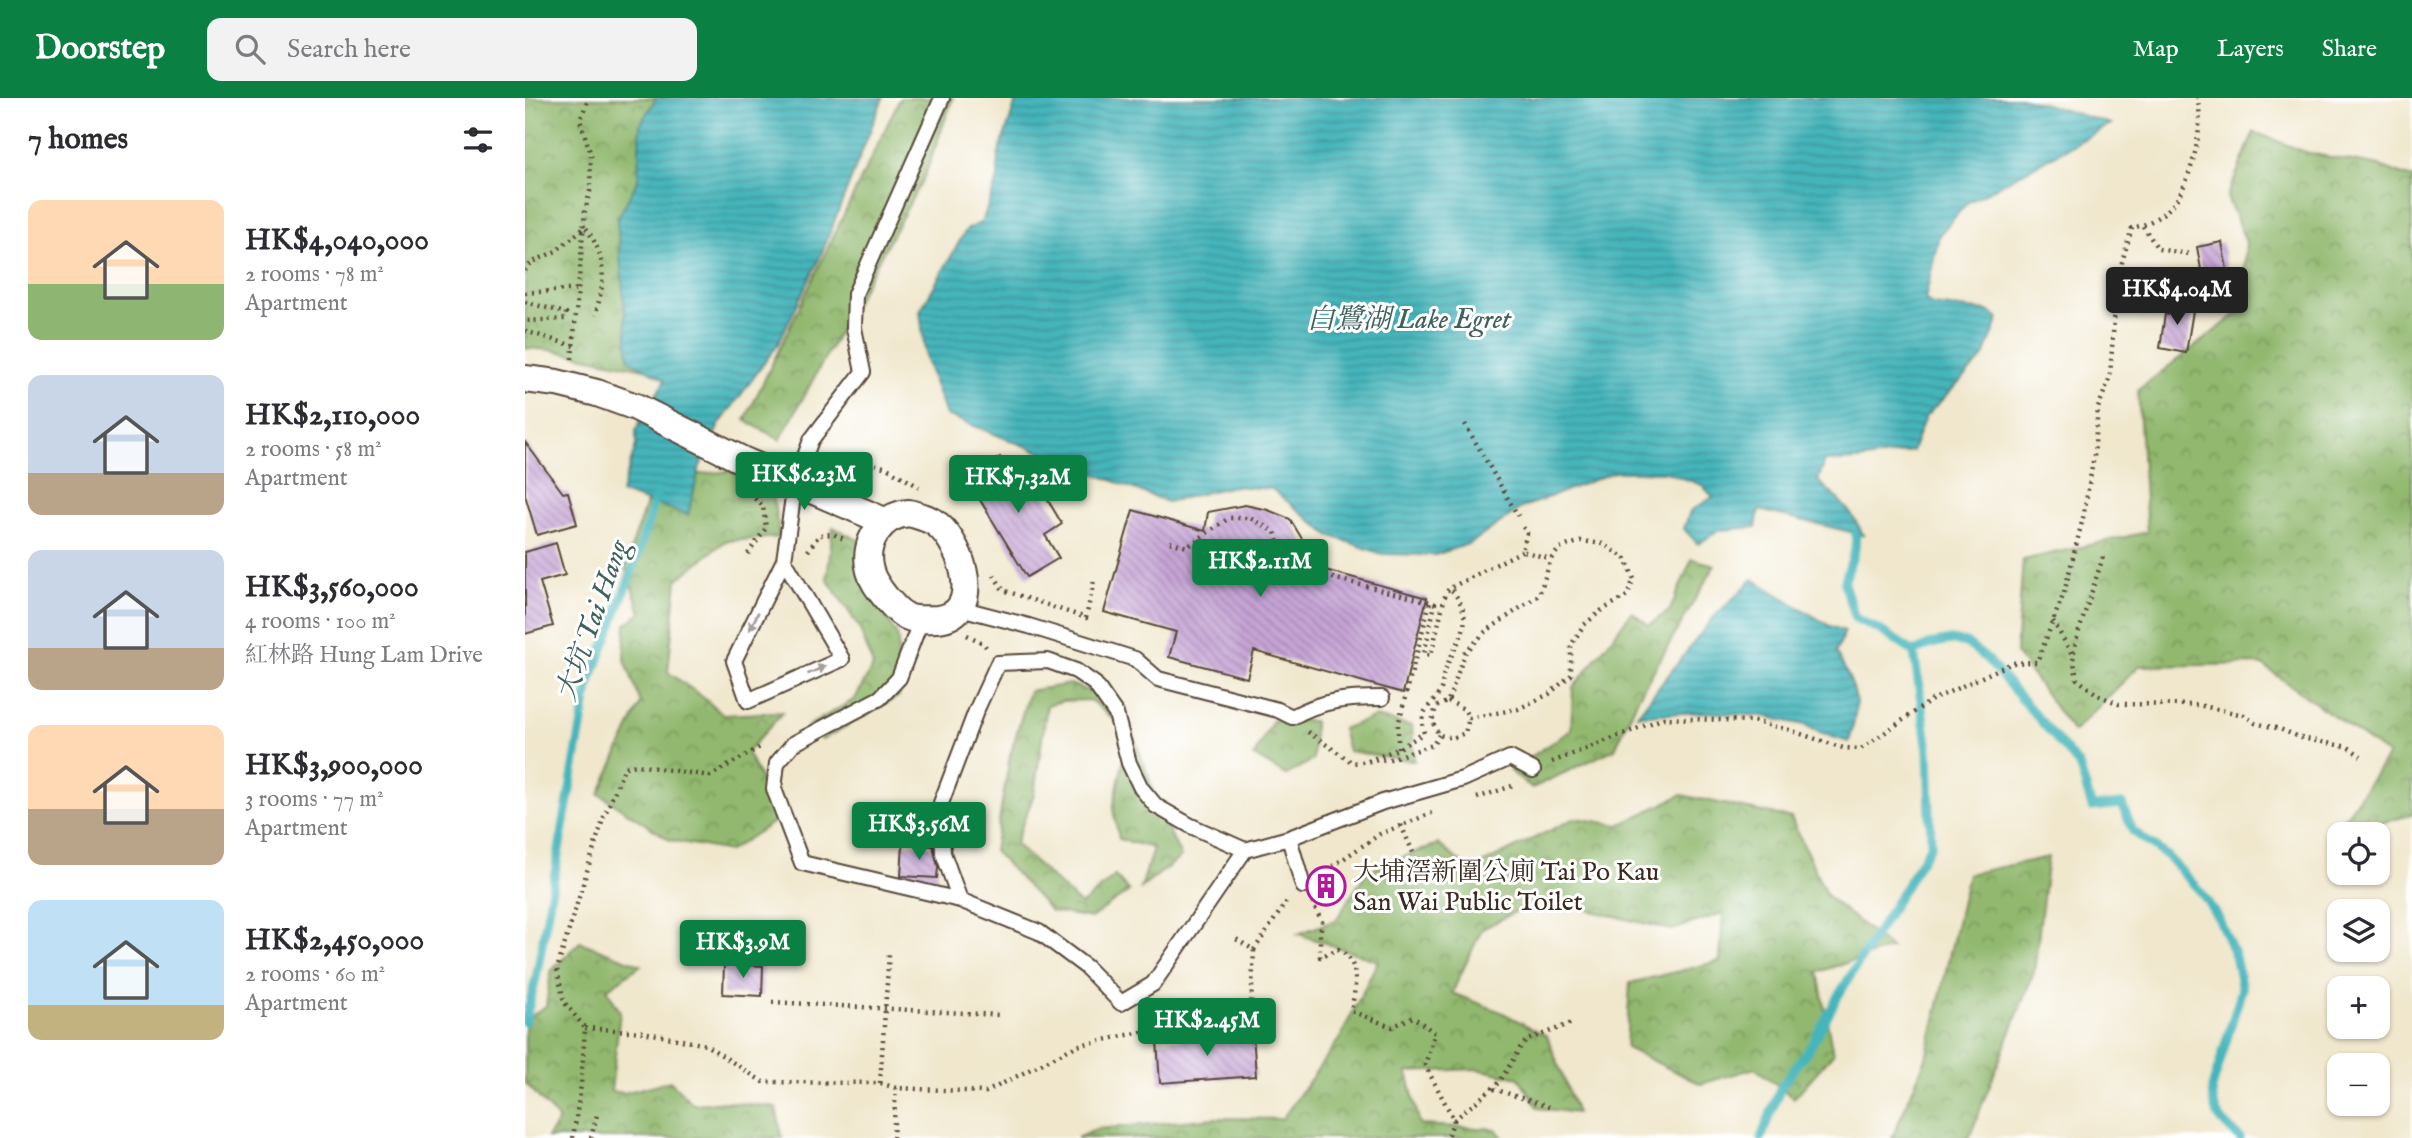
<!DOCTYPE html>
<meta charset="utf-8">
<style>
:root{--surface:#fff;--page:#f2f2f3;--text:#2b2b33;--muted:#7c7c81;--accent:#0b8043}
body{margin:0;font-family:"IM FELL English","Noto Serif TC",serif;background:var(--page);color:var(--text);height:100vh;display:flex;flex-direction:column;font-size:26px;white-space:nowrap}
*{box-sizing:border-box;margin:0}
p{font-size:23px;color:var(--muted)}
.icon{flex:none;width:38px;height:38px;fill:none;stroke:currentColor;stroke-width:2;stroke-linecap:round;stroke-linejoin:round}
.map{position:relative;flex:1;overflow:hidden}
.details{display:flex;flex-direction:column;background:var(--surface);width:525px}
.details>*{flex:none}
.controls{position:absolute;left:1802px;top:724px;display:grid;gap:14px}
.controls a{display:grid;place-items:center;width:63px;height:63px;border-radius:14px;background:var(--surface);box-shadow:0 2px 5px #0004;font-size:35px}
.price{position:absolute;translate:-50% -60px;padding:0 16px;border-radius:7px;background:var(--accent);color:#fff;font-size:23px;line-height:46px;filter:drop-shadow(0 2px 4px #0008)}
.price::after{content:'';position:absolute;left:50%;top:42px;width:21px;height:16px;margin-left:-10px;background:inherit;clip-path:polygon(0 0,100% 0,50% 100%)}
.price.selected{background:#222;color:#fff}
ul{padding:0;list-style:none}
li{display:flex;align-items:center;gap:21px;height:175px;padding:0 28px}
li span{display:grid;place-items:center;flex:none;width:196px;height:140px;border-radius:14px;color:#555}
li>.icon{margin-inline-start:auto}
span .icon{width:84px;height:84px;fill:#fffc;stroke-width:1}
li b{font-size:30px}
h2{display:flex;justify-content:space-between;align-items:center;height:84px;padding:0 28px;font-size:30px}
header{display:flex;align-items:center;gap:42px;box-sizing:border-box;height:98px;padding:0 35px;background:var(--accent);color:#fff}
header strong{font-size:33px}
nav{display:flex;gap:38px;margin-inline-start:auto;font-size:24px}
.search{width:490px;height:63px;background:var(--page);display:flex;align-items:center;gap:18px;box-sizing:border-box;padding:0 24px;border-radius:14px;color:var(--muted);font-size:26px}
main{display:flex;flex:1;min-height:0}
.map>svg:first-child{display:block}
.forest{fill:url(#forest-crowns);stroke:#667146;stroke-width:2}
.water{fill:url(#water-rules);stroke:#40706c;stroke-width:2}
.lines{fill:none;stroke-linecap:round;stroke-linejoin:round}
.stream{stroke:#45b5bb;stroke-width:9}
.building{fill:url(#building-back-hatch)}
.lane-casing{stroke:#564638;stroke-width:18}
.street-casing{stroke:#564638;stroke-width:30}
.path{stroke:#564638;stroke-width:4.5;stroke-dasharray:2 5;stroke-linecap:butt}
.lane{stroke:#fff;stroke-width:14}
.street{stroke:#fff;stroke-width:26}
.oneway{fill:#a79f9a}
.labels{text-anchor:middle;stroke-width:6;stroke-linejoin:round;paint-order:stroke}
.poi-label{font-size:26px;fill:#3b2a1e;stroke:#fff;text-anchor:start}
.water-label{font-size:28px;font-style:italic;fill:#3f625d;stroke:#fff}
</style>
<header>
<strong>Doorstep</strong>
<div class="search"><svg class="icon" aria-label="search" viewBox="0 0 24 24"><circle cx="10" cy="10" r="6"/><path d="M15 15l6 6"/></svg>Search here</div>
<nav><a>Map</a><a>Layers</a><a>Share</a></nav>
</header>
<main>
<section class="details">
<h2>7 homes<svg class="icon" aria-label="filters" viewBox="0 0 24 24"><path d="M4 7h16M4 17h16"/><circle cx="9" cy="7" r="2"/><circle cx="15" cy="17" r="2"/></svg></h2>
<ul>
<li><span style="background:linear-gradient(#ffd9b3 60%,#8fb573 0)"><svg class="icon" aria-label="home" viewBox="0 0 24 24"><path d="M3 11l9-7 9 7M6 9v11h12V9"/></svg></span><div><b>HK$4,040,000</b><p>2 rooms · 78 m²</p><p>Apartment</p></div></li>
<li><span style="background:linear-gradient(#c9d6e8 70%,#b9a48a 0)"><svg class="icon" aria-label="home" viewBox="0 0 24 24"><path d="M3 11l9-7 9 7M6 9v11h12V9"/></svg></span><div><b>HK$2,110,000</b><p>2 rooms · 58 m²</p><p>Apartment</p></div></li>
<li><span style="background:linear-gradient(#c9d6e8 70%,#b9a48a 0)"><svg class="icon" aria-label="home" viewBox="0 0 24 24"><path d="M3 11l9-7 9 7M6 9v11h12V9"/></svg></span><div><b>HK$3,560,000</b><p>4 rooms · 100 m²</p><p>紅林路 Hung Lam Drive</p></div></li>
<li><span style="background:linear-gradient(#ffd9b3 60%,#b9a48a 0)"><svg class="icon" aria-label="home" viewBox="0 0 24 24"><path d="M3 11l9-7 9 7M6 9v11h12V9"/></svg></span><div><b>HK$3,900,000</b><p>3 rooms · 77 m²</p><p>Apartment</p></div></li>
<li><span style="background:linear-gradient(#bfe0f5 75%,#c2b280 0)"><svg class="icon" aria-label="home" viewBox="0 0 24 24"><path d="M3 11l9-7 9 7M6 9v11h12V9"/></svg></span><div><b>HK$2,450,000</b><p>2 rooms · 60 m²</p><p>Apartment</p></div></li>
</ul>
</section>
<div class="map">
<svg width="1887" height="1040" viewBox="0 0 1887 1040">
<defs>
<pattern id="forest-crowns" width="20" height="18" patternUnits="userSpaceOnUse" patternTransform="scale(1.75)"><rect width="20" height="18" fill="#91b86e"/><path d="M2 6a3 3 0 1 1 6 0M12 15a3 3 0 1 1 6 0" fill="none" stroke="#78965a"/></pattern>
<pattern id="water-rules" width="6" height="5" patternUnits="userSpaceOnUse" patternTransform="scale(1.75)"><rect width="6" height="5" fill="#45b5bb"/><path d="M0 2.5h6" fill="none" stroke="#3b9397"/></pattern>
<pattern id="building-back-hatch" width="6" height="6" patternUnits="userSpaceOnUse" patternTransform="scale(1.75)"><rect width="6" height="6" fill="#c6a4d6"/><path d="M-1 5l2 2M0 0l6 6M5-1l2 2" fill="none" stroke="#a286ad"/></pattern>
</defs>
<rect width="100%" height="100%" fill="#fff"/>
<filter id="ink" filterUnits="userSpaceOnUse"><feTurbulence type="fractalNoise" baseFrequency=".0143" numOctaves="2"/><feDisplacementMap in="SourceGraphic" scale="14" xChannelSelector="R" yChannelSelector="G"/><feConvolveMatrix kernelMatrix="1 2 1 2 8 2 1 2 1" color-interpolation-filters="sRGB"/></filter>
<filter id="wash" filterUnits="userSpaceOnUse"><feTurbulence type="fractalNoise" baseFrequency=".00686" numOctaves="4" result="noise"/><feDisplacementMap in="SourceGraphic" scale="28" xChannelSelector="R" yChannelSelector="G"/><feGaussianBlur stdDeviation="1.57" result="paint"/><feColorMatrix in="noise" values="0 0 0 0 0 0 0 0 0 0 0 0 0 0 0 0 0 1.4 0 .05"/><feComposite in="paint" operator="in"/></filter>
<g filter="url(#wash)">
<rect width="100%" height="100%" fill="#f0e7cc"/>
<!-- forest -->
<path class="forest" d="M 0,0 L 213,0 L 144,276 L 26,252 L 0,250 Z
M 375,0 L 428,0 L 400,77 L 255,342 L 220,322 Z
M 1729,34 L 1783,55 L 1855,68 L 1887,80 L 1887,717 L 1809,736 L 1863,657 L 1736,566 L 1614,568 L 1548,634 L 1491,555 L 1498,462 L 1622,434 L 1613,292 L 1717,212 L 1721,144 L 1702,99 Z
M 205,373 L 247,393 L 255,439 L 200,443 L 152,482 L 143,574 L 179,600 L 198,617 L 258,614 L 222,654 L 255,720 L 204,753 L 145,742 L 74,696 L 116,605 L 99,559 L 101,526 L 116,515 L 100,469 L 124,396 L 175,376 Z
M 308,429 L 333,442 L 338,480 L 373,539 L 374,598 L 297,642 L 283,628 L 330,601 L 348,568 L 334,529 L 302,481 Z
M 1167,461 L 1190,467 L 1114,598 L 1090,651 L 1007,690 L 985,673 L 1046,632 L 1048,590 L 1107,514 L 1124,527 L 1145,512 Z
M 545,586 L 597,606 L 640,724 L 656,759 L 616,790 L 628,750 L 594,741 L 588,711 L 604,634 L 565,602 L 538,603 L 522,607 L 509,696 L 490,746 L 556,807 L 590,778 L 604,793 L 566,820 L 526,813 L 469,753 L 485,658 L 504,593 Z
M 850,619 L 887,628 L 889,663 L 823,653 L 817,631 Z
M 748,622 L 789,623 L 788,662 L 761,677 L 729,658 Z
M 1156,697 L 1266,720 L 1302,798 L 1366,850 L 1293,874 L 1308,956 L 1269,1000 L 1230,970 L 1176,986 L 1101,950 L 1105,885 L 1195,863 L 1198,815 L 1147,832 L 1054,810 L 1009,804 L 957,831 L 927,895 L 976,914 L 1022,938 L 1052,1015 L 1013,1010 L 994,980 L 952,971 L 882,974 L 895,1027 L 971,1031 L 978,1040 L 552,1040 L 572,1031 L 691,1020 L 757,1021 L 815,940 L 853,863 L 773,836 L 811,822 L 842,773 L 913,746 L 945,772 L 1050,720 L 1094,727 Z
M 1523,759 L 1509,874 L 1444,1040 L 1367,1040 L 1401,960 L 1443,776 Z
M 55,844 L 116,867 L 82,891 L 95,914 L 86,993 L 99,995 L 145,983 L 168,1006 L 202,1004 L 251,1009 L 257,1040 L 22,1040 L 34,1022 L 0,984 L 0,922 L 21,908 L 26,873 Z"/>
<!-- water -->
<path class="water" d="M 131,0 L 358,0 L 296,157 L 253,246 L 194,327 L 175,368 L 163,417 L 96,395 L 111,347 L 111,331 L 140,282 L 104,262 L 92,122 L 113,82 L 115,27 Z
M 492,0 L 1500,0 L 1586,26 L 1442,105 L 1414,137 L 1400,201 L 1407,207 L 1463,213 L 1474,220 L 1459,259 L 1400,319 L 1387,353 L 1334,362 L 1300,363 L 1293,383 C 1312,400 1328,413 1338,437 L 1234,412 L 1231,429 L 1195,432 L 1173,446 L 1159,431 L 1165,413 L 1188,399 L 1177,387 L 1141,374 L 1089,374 L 996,410 L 946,445 L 910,457 L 857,456 L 804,437 L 747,391 L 708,388 L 642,404 L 421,317 L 401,262 L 395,213 L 441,132 L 457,124 L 473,80 L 473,58 Z
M 1228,481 L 1305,528 L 1320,533 L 1311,554 C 1331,593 1337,599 1324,644 L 1298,636 L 1280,627 L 1238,618 L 1181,614 L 1112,617 L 1188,520 Z"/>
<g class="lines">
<!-- stream -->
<path class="stream" d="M 1389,554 L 1406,546 L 1426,542 L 1441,545 L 1462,561 L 1554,667 L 1567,709 L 1597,706 L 1608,733 L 1642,758 L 1676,794 L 1694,821 L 1710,858 L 1717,891 L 1687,990 C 1688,1018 1695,1022 1715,1040
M 0,924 L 11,880 L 63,590 L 114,454 L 132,394
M 1236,1040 L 1256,989 L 1287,946 L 1313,898 L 1406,747 L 1403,653 L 1389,554 L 1355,532 L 1330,520 L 1319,485 L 1330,451 L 1331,435"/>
</g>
<g id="blocks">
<!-- building -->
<path class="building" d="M 1697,144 L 1704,183 L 1679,188 L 1672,149 Z
M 1645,203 L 1669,207 L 1661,255 L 1635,250 L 1640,216 L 1643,217 Z
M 0,344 L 38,395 L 43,394 L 52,426 L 12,437 L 0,397 Z
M 475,359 L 498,396 L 514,387 L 537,426 L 520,437 L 534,460 L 502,479 L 441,379 Z
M 720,407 L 743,412 L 765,421 L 779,444 L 782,467 L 902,500 L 878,595 L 729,553 L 722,580 L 644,559 L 651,534 L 579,514 L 608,412 L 680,433 L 683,414 Z
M 31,445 L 40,477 L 15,484 L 28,528 L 0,536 L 0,454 Z
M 378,746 L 408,748 L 413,769 L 412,780 L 376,778 Z
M 199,866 L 238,868 L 237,898 L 198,896 Z
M 728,935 L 731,978 L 635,985 L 632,943 Z"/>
</g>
</g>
<g filter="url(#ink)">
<use href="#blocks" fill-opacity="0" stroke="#564638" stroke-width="2"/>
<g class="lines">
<!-- lane casing -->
<g class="lane-casing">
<path id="lane" d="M 259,462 L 317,561 L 223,603 L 209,563 L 259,462 L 270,385 L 286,342 L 338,274 L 329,230 L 330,196 L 417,0
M 435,510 L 504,528 L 610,561 L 633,581 L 753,612 L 767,619 C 798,602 821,600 857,600
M 396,522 L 374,580 L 355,600 L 268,646 L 252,665 L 249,691 L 277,765 L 435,802 L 514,834 L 561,869 L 596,905 L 628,886 L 720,752
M 764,740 L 778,788
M 435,802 L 418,755 L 416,705 L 451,613 L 473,565 L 523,563 L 551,573 L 570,586 L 591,616 L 604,665 L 616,690 L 631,708 L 666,728 L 720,752 L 764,740 L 858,704 L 938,681 L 985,660 L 1008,672"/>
</g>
<!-- street casing -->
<g class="street-casing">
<path id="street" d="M 0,281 L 32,285 L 72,295 L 111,309 L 217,362 L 359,423
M 384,415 C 394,418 405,420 413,427 C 438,448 460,517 412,521 C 402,521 390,523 381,518 C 372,514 367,506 361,500 C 354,491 348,484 345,473 C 337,445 356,417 384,415 Z"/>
</g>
<!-- path -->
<path class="path" d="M 1618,128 L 1633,151 L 1665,156
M 0,173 L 6,165 L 31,153 L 60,129 C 82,158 81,183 70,217
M 0,195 L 55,191
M 0,204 L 41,215 L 40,221 L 0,223
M 0,233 L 49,248
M 47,261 L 60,113 L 65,93 L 66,57 L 55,22 L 64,0
M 940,326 L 993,418
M 325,378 L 348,366 L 362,370 L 394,389
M 998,429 L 1002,435 L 997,453 L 1026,461
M 645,444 L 662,449 L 704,420 L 725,420 L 750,434 L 759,468 L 905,504
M 283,453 L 294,437 L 308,436 L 321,442
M 223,456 L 241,430 L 238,408 L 227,398
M 1578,459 L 1552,539 L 1548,559 L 1552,581 L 1573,597 L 1594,606 L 1673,607 L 1719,617 L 1730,625 L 1755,631 L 1776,640 L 1823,649 L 1836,658
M 469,477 L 478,492 L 561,520 L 569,482
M 1528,523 L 1548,558
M 442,537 L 458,545 L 461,549
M 923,603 L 939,611 L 944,620 L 993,611 L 1024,596 L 1046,577 L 1046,547 L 1059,527 L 1077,512 L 1102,498 L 1109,481 L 1101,461 L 1078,446 L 1056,443 L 1035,450 L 1026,461 L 1014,497 L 960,534 L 940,555 L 923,603 L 911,609 L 907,623 L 914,637 L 928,640 L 940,635 L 944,620
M 783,634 L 828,665 L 865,661 L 908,647 L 914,637
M 873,650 L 873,627 L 905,504 L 910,506 L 899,556 L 906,557 L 921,494 L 925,490
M 843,663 L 873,651 L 899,635 C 892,610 909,608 916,591 C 918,586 917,580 919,575 C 931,541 955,525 925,490 L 997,453
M 1027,664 L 1139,620 L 1227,623 L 1264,632 L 1318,650 L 1336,651 L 1407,602 L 1487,565 L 1512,564 L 1539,495 L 1558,420 L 1569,358 L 1573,310 L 1585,279 L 1589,221 L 1597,164 L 1607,130 C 1623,127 1643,115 1652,101 C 1667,78 1680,26 1672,0
M 952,700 L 990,687
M 876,727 L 894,768
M 796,776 L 855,736 L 907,715
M 787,804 L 797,824 L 795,836 L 795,859 L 813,851 C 837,864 830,892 826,913 L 867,929 L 888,919 L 910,935 L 900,967 L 929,1022 L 922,1040
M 729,852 L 764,800
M 247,904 L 473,917
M 60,930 L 118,934 L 181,947 L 238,984 L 355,985 L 371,990 L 461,994 L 551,948 L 626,932 L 725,926 L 729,852 L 711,841
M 355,985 L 364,856
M 969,991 L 1024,1009
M 929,1022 L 974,985 L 995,950 L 1002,942 L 1047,925
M 48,1040 L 56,987 L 60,930 L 39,904 L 32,871 L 78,721 L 100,669 L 112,667 L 185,678 L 237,648
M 66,1040 L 73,1013
M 368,1040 L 371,990"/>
<!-- lane -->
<use href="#lane" class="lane"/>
<!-- street -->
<use href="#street" class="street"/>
</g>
<!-- one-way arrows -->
<defs><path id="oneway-solid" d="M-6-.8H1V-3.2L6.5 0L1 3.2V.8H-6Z" transform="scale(1.75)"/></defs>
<g class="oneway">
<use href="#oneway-solid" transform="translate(229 523) rotate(116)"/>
<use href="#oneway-solid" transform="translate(292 572) rotate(-24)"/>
</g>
</g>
<!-- icons -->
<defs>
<g id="building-ring" transform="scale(2.0125)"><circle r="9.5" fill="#fff" stroke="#b5179e" stroke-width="1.5"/><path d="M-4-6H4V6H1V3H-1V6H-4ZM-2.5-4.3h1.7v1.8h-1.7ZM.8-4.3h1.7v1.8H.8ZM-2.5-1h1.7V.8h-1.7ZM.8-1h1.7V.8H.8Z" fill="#b5179e"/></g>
</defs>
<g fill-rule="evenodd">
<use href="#building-ring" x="801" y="788"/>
</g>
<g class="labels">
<!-- poi labels -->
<g class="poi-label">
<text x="828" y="782">大埔滘新圍公廁 Tai Po Kau<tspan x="828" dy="30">San Wai Public Toilet</tspan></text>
</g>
<!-- water labels -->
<g class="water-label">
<text x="884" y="230">白鷺湖 Lake Egret</text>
<text transform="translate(66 522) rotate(-71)" y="10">大坑 Tai Hang</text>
</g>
</g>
</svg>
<div class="controls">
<a><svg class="icon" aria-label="locate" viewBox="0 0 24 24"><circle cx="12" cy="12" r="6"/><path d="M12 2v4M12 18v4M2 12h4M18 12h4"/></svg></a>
<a><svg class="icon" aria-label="layers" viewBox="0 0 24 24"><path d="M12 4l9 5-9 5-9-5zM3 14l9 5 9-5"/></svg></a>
<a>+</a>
<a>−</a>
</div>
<b class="price selected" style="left:1652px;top:229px">HK$4.04M</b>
<b class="price" style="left:279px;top:414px">HK$6.23M</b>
<b class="price" style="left:493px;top:417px">HK$7.32M</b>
<b class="price" style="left:735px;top:501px">HK$2.11M</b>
<b class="price" style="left:394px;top:764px">HK$3.56M</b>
<b class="price" style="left:218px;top:882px">HK$3.9M</b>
<b class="price" style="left:682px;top:960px">HK$2.45M</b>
</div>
</main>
